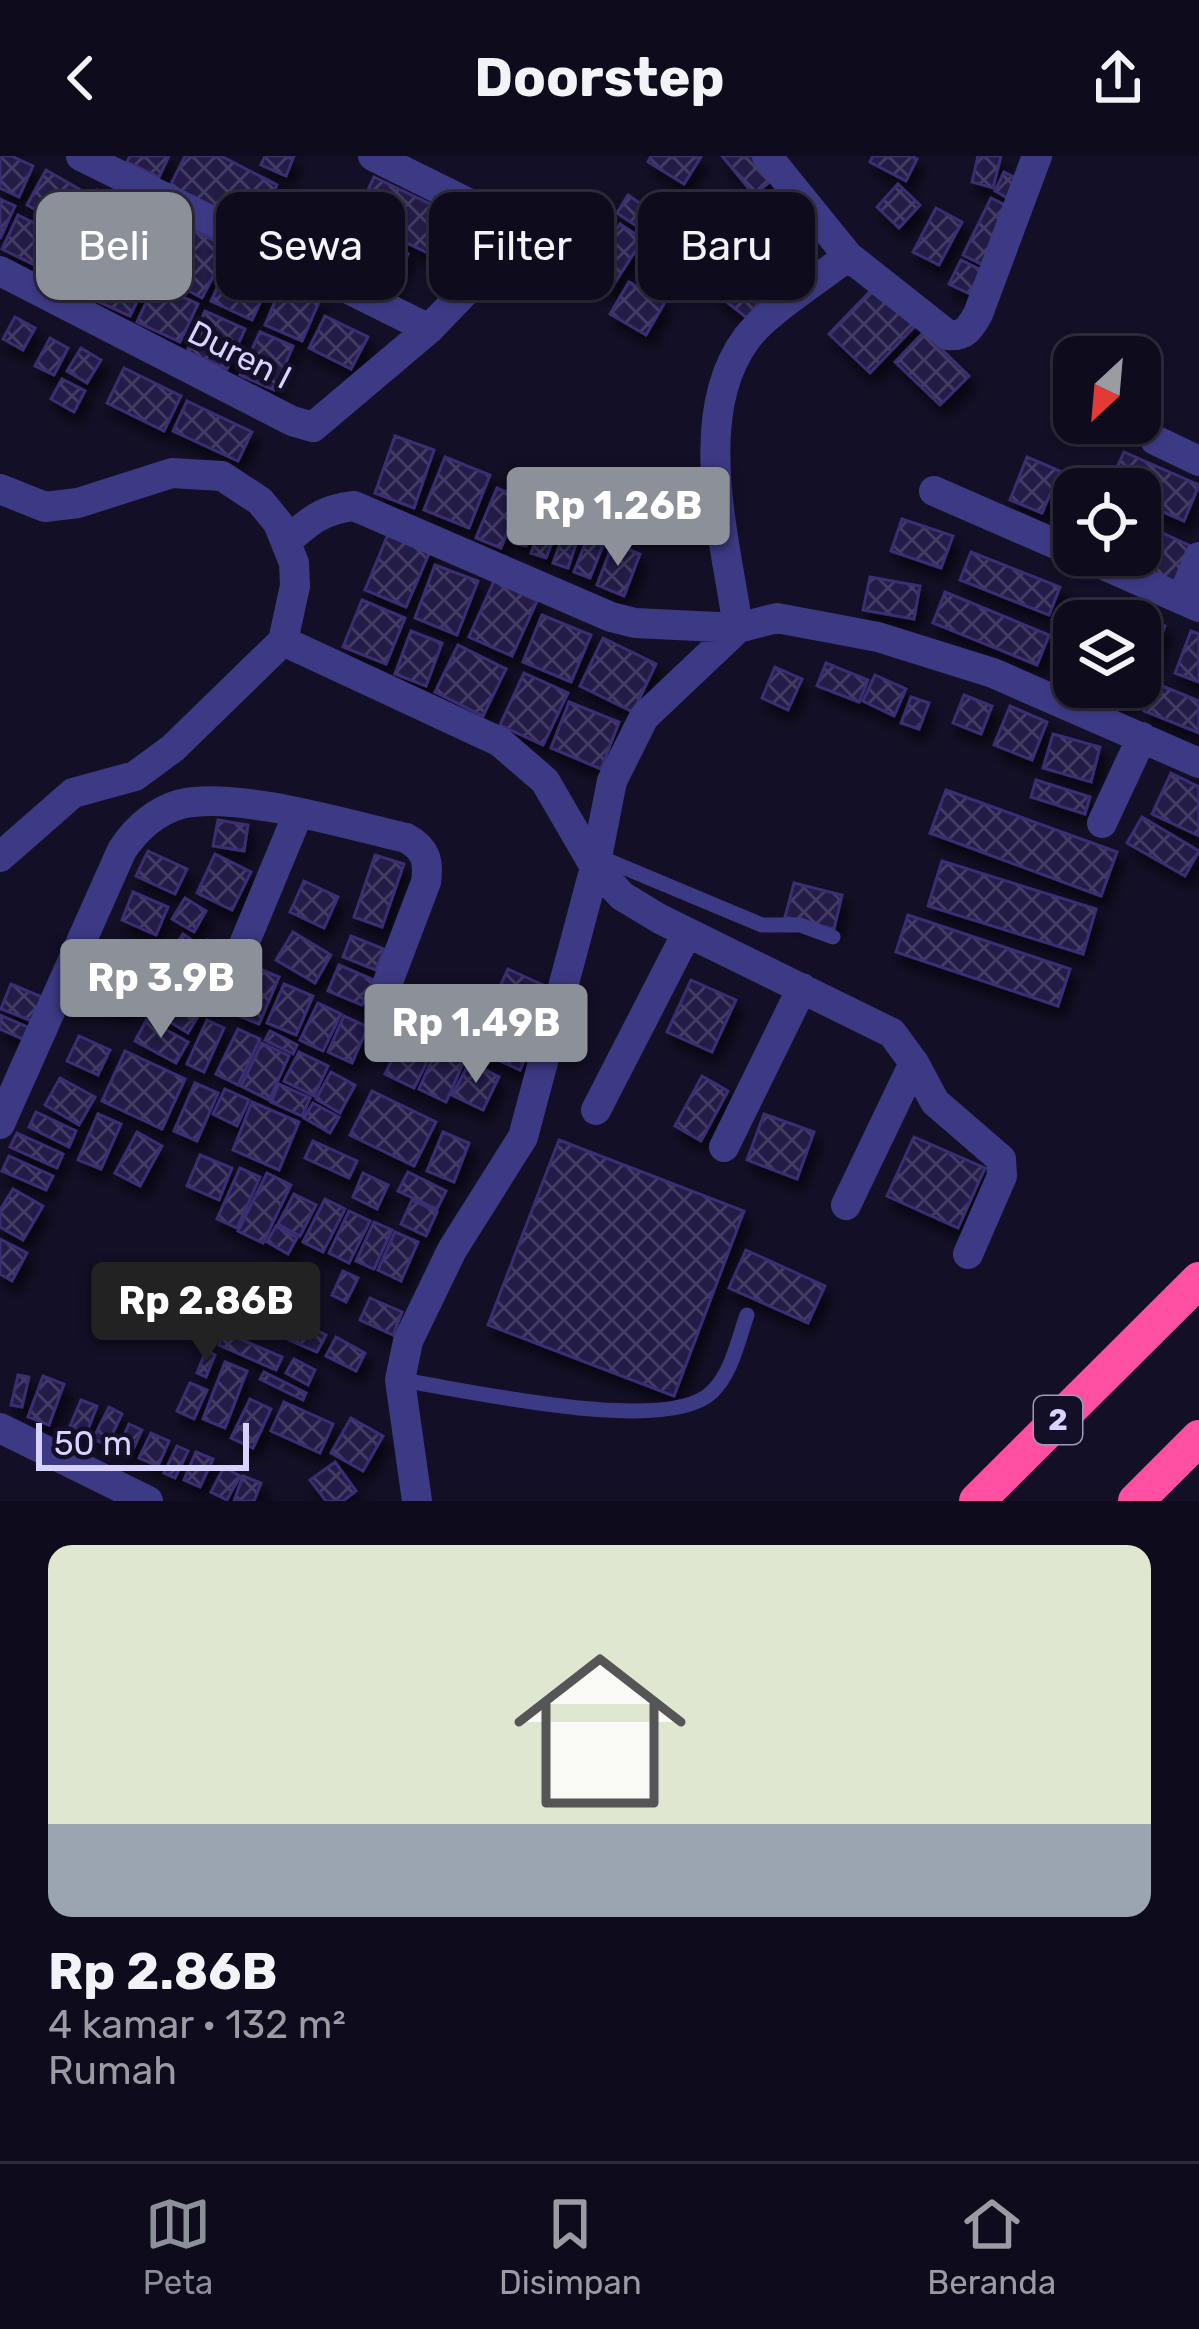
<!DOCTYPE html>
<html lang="id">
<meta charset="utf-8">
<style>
:root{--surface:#0e0b1c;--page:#171425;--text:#f1f3f6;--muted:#9b9ba3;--line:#2e2b3b;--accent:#8c9099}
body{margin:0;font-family:Rubik,sans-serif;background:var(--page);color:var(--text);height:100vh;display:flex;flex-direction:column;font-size:45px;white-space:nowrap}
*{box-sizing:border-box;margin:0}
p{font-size:39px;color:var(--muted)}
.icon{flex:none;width:66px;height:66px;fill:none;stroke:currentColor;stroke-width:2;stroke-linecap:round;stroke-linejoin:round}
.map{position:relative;height:1345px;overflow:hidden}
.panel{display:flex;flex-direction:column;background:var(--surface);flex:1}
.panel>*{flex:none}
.guide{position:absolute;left:36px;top:36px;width:1128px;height:108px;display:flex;gap:24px}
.needle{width:78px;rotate:206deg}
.fabs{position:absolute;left:1053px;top:180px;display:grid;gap:24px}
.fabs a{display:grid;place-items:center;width:108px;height:108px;border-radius:24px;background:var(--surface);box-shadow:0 3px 9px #0004,0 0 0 3px var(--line);font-size:60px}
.scale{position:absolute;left:36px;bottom:30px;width:213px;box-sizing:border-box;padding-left:12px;border:6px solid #d9d4ff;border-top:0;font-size:33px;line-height:42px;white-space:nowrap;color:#d9d4ff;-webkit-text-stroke:9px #130f26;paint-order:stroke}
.price{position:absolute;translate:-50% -102px;padding:0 27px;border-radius:12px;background:var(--accent);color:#fff;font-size:39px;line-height:78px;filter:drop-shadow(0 3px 6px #0008)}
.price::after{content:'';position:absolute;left:50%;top:72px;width:36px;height:27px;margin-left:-18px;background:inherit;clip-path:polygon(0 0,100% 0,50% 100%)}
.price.selected{background:#222;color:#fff}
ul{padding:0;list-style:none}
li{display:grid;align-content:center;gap:24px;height:636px;padding:0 48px}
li+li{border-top:3px solid var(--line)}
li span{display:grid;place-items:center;height:372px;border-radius:24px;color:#555}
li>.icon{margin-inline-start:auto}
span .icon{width:216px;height:216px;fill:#fffc;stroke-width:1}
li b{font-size:51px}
.tag{padding:0 42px;border-radius:24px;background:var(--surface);box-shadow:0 3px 9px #0004,0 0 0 3px var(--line);font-size:42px;line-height:108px}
.tag.selected{background:var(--accent);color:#fff}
header{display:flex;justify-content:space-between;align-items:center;height:156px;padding:0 48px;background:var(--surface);font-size:54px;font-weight:700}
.dock{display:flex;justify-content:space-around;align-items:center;height:168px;border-top:3px solid var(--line);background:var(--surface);font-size:33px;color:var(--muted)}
.dock a{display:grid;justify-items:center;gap:6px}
.dock .selected{color:var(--accent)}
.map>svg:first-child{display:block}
.building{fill:url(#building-cross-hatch);stroke:#3b2d73;stroke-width:3;filter:url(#shadow)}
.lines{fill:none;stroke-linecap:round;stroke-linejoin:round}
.service{stroke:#3d3a85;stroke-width:15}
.minor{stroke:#3d3a85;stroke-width:30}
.motorway{stroke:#ff4fa3;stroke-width:36}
.labels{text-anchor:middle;stroke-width:10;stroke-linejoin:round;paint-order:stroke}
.shield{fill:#130f26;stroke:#9e99be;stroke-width:3}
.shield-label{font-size:30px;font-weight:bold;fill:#d9d4ff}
.street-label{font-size:33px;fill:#d9d4ff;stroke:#130f26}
</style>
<header><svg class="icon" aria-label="back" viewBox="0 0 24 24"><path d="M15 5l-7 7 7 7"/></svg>Doorstep<svg class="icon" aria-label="share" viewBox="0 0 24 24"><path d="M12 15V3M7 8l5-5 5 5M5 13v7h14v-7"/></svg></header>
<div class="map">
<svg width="1199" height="1345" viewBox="0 0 1199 1345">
<defs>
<pattern id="building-cross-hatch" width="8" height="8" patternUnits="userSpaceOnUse" patternTransform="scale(3)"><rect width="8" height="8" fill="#241b47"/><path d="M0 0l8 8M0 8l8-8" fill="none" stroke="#433b63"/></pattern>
<filter id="shadow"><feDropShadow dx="5.5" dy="10" stdDeviation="6" flood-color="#0009"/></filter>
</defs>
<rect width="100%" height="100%" fill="#130f26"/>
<!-- building -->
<path class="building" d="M 0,0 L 11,0 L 33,10 L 19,41 L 0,32 Z
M 130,0 L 169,0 L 159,21 L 127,6 Z
M 185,0 L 221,0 L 277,29 L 254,73 L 170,30 Z
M 265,0 L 294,0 L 286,20 L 261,9 Z
M 651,0 L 700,0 L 701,1 L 684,28 L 648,6 Z
M 722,0 L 753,0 L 772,24 L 754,39 Z
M 873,0 L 911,0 L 917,3 L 906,25 L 870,6 Z
M 978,0 L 1001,0 L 993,32 L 972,26 Z
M 46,14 L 86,37 L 67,71 L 27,49 Z
M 1004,16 L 1026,27 L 1016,47 L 995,35 Z
M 374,21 L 451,58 L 432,99 L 355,62 Z
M 898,28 L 920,49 L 899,72 L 877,51 Z
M 97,34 L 134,51 L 114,95 L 77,78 Z
M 628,39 L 655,58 L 644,75 L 617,57 Z
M 291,41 L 408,98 L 386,143 L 269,86 Z
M 991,42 L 1015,54 L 987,111 L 963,99 Z
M 0,43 L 15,50 L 0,83 Z
M 776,49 L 793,70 L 778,81 L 761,60 Z
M 936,52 L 962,66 L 939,109 L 913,96 Z
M 148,56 L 176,70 L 155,115 L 126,101 Z
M 705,56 L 737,86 L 710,114 L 678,84 Z
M 588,58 L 608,68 L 588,108 L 568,98 Z
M 18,59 L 62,81 L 45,114 L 2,93 Z
M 620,68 L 643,83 L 611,133 L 587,117 Z
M 188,71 L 228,92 L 202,142 L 161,120 Z
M 763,80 L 786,102 L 763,124 L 741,101 Z
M 68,88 L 104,107 L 87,139 L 51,120 Z
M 236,92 L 277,111 L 252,164 L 211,145 Z
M 961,104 L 981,114 L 970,138 L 949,128 Z
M 114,107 L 148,123 L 130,160 L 97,145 Z
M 742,110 L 770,132 L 747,162 L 719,140 Z
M 629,126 L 665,146 L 646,179 L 610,158 Z
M 878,127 L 919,166 L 870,217 L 829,178 Z
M 155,128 L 198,148 L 180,186 L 137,166 Z
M 282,129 L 319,146 L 302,185 L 265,169 Z
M 205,155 L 245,173 L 227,213 L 187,195 Z
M 325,160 L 368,181 L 351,213 L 309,192 Z
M 15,161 L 35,172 L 23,194 L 3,183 Z
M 260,176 L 293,190 L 274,234 L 240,219 Z
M 924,176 L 969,220 L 940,249 L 895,206 Z
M 50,182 L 68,192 L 54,219 L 35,210 Z
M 81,192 L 101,204 L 87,227 L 67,215 Z
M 124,212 L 181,240 L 164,275 L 107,247 Z
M 62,223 L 85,235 L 74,256 L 51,243 Z
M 187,245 L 252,276 L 238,305 L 173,275 Z
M 395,280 L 434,294 L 414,352 L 375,337 Z
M 1124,296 L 1199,329 L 1184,365 L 1140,346 L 1140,333 L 1108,332 Z
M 445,301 L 490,319 L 469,372 L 424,354 Z
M 1027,301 L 1060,315 L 1042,357 L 1010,344 Z
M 497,332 L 521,342 L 501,392 L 476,382 Z
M 1070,337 L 1074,339 L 1074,366 L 1059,359 Z
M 524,353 L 535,357 L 526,390 L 514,387 Z
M 545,361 L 560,367 L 546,402 L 531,397 Z
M 902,363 L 953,380 L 941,412 L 891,395 Z
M 1154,373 L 1195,392 L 1178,430 L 1136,412 Z
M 389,376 L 431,393 L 406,451 L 365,434 Z
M 564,377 L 578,382 L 568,412 L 553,407 Z
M 587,383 L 603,389 L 590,422 L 574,416 Z
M 613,387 L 640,398 L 624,440 L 597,429 Z
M 971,396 L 1060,431 L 1049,459 L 960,424 Z
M 435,409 L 478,425 L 457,479 L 415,462 Z
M 870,421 L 920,430 L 914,463 L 863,454 Z
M 494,425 L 537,445 L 512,500 L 469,481 Z
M 945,436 L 1049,479 L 1037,509 L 933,467 Z
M 1090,443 L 1165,470 L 1153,503 L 1140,499 L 1140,465 L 1082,465 Z
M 362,444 L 405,462 L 386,508 L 343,491 Z
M 542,459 L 591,479 L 571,526 L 523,506 Z
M 411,475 L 442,487 L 426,530 L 395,518 Z
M 1191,475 L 1199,478 L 1199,526 L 1175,517 Z
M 603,482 L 656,508 L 633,556 L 580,530 Z
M 1070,485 L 1074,487 L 1074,530 L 1058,525 Z
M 458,489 L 506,513 L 483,560 L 435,536 Z
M 826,507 L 868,524 L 859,546 L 817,530 Z
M 775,511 L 802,523 L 788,554 L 762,542 Z
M 524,517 L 568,537 L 543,589 L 500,569 Z
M 875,519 L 906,533 L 894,560 L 863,545 Z
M 1155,527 L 1199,545 L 1199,577 L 1144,555 Z
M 1076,531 L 1132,531 L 1126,547 Z
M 964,539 L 992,550 L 981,578 L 953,567 Z
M 911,541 L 929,547 L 919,573 L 901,567 Z
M 569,546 L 619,566 L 601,613 L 551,592 Z
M 1010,550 L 1047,566 L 1032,604 L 994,589 Z
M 1053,578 L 1100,591 L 1091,626 L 1043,612 Z
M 1171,617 L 1199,631 L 1199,680 L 1152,658 Z
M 1036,624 L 1090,641 L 1085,658 L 1031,641 Z
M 946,634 L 1117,696 L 1101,740 L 930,677 Z
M 1142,661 L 1199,695 L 1185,720 L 1127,687 Z
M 218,664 L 248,669 L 244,695 L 213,690 Z
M 148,695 L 187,713 L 175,738 L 136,720 Z
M 215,698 L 251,716 L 232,754 L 197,737 Z
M 375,699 L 404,708 L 382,771 L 354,761 Z
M 942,705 L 1096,753 L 1083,798 L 928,750 Z
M 304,725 L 338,741 L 324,772 L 290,756 Z
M 794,727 L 842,739 L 834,773 L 785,761 Z
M 133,736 L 168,751 L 156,779 L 122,764 Z
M 185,742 L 206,755 L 194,776 L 172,763 Z
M 908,759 L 1070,813 L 1058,850 L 896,796 Z
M 293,776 L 331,799 L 315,827 L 276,804 Z
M 183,778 L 199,789 L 186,807 L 170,797 Z
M 351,780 L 384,793 L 376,814 L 343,801 Z
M 208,784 L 245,802 L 226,841 L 189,823 Z
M 119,787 L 150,803 L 124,856 L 93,841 Z
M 339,809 L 374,824 L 362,849 L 328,835 Z
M 255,811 L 279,821 L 259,868 L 234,858 Z
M 508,813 L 556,835 L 520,914 L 472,892 Z
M 165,821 L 207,845 L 188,877 L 147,852 Z
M 691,824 L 736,844 L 712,896 L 667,876 Z
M 11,828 L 42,841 L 32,865 L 1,853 Z
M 284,828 L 313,840 L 296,879 L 267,867 Z
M 318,847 L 341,858 L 323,895 L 300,884 Z
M 0,859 L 32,873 L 27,885 L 0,873 Z
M 344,860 L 368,871 L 352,907 L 328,896 Z
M 147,863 L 188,886 L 176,907 L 135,885 Z
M 207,864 L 224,872 L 204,916 L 187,908 Z
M 238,873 L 260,883 L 238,929 L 216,918 Z
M 270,875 L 297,889 L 293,898 L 265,884 Z
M 406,876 L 435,890 L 414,932 L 385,918 Z
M 79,880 L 110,894 L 98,919 L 67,905 Z
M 262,887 L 289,900 L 269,944 L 241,930 Z
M 438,891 L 465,903 L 446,946 L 419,933 Z
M 125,895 L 185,923 L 162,973 L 102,945 Z
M 299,896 L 328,910 L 314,940 L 284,925 Z
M 470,906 L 499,921 L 483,954 L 452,939 Z
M 331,916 L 355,929 L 340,957 L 316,943 Z
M 702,920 L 728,935 L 701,985 L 675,970 Z
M 60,922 L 95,941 L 79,969 L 45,949 Z
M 195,927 L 218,937 L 197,985 L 174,975 Z
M 279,928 L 310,942 L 302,960 L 271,946 Z
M 225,933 L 249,944 L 237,970 L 213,958 Z
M 372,935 L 436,966 L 414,1010 L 350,979 Z
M 252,946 L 299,966 L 279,1014 L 233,994 Z
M 313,947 L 339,961 L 330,977 L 304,962 Z
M 36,956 L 76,975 L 69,991 L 29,971 Z
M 98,958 L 121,968 L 101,1013 L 78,1004 Z
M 764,958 L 814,976 L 797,1023 L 747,1004 Z
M 137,976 L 162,990 L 140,1030 L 115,1017 Z
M 443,976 L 469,987 L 454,1026 L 427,1015 Z
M 17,977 L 63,998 L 57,1012 L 10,991 Z
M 914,981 L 985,1012 L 958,1072 L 887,1040 Z
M 559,984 L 744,1055 L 674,1240 L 488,1169 Z
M 313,985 L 357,1005 L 349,1022 L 305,1002 Z
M 200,999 L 232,1012 L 219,1044 L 187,1030 Z
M 9,1000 L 53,1020 L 46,1034 L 2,1015 Z
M 240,1012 L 260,1021 L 237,1072 L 217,1063 Z
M 408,1016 L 446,1035 L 437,1053 L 398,1035 Z
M 267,1017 L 291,1029 L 263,1087 L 238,1075 Z
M 363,1017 L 388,1029 L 377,1053 L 353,1041 Z
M 13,1033 L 43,1050 L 23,1084 L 0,1071 L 0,1054 Z
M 294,1038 L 316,1049 L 300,1080 L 278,1068 Z
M 325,1043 L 345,1053 L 323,1096 L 303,1086 Z
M 412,1044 L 437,1056 L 426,1080 L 401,1068 Z
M 349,1055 L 370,1065 L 349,1107 L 329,1097 Z
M 374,1066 L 392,1074 L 374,1113 L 356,1105 Z
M 276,1070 L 297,1082 L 288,1098 L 267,1086 Z
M 395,1076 L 418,1086 L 401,1125 L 378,1114 Z
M 0,1083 L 27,1097 L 12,1125 L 0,1118 Z
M 746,1094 L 825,1130 L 808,1167 L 729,1132 Z
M 343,1115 L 358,1122 L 346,1146 L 332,1139 Z
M 370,1142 L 402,1156 L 393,1179 L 360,1164 Z
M 297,1165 L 326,1179 L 317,1196 L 289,1184 Z
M 224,1176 L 282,1201 L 276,1214 L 219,1189 Z
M 336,1181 L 365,1197 L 356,1215 L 326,1200 Z
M 206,1194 L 215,1199 L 206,1221 L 197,1217 Z
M 294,1203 L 315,1214 L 308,1229 L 286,1217 Z
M 225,1206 L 247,1215 L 225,1272 L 203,1263 Z
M 264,1216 L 306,1237 L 303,1244 L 260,1223 Z
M 18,1219 L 29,1221 L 22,1251 L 11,1249 Z
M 43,1220 L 64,1228 L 49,1269 L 28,1261 Z
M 190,1227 L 207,1234 L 194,1263 L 177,1255 Z
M 250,1243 L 271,1253 L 253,1292 L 231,1282 Z
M 81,1244 L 97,1250 L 87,1276 L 70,1270 Z
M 284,1246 L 333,1268 L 320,1297 L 271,1275 Z
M 109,1251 L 122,1258 L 107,1289 L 93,1283 Z
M 351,1262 L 383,1280 L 363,1315 L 331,1297 Z
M 129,1268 L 142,1274 L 131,1298 L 118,1293 Z
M 151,1277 L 169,1285 L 158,1310 L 139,1302 Z
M 177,1290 L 188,1295 L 175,1322 L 164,1317 Z
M 196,1296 L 213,1303 L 200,1331 L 184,1324 Z
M 335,1306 L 356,1335 L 343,1345 L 326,1345 L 310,1324 Z
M 224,1311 L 240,1320 L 227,1344 L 211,1336 Z
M 243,1320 L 261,1327 L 254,1345 L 234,1345 Z"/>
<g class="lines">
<!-- service -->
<path class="service" d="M 597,700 L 762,769 L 800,769 L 833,781
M 400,1224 C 464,1233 667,1281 712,1236 C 732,1217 738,1184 747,1159"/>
<!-- minor -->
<path class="minor" d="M 81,0 L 429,173
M 767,0 L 848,100 L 948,179 C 965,181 970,172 978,158 L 1037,0
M 0,115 L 292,265 L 313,271 L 429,173 L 478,122 L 487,74 L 476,51 L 373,0
M 1155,284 L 1199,305
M 0,333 L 45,351 L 78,347 L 172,317 L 222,320 L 260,345 L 278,367 L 294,407 L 295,430 L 283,485 L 173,592 L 135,620 L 73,637 L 0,701
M 934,335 L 1074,396
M 286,386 C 308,366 323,353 354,350 L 611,461 L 635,467 L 738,472 L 777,462 L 878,481 L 993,517 L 1199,607
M 1081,399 L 1199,451
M 1182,443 L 1199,401
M 283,485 L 500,586 L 545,625 L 595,711 L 622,740 L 660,763 L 892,877 L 914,907 L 935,946 L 1001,1003 L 1002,1020 L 968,1098
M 1102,667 L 1142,581
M 244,788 L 298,658
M 596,954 L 687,777
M 0,968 L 122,694 C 136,673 156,655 181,648 C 237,635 348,669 406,682 C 426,693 429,705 426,726 L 383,839
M 724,991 L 802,832
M 846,1049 L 914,907
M 0,1272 L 148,1345
M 417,1345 L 400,1224 L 408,1185 L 452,1094 L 523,981 L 595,711 L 612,625 L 644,561 L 738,472 C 726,385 689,259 747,182 C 766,156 820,123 848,100"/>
<!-- motorway -->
<path class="motorway" d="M 977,1345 L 1199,1124
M 1136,1345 L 1199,1282"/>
</g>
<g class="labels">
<!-- shield labels -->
<rect class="shield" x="1034" y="1240" width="48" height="48" rx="9"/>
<g class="shield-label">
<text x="1058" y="1274">2</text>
</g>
<!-- street labels -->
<g class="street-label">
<text transform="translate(240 198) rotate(27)" y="12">Duren I</text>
</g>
</g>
</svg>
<div class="fabs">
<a><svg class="needle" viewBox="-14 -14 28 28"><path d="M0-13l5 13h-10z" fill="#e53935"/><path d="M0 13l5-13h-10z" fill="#9b9ba3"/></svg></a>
<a><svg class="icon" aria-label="locate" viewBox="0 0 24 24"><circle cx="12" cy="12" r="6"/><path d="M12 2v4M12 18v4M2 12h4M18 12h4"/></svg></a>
<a><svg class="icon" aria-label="layers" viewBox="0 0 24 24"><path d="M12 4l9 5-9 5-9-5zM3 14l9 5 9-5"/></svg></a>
</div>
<div class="scale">50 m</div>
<b class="price" style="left:618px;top:413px">Rp 1.26B</b>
<b class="price" style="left:161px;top:885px">Rp 3.9B</b>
<b class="price" style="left:476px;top:930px">Rp 1.49B</b>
<b class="price selected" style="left:206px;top:1208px">Rp 2.86B</b>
<div class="guide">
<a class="tag selected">Beli</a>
<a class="tag">Sewa</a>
<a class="tag">Filter</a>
<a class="tag">Baru</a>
</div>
</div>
<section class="panel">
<ul>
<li><span style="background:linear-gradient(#dfe7d0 75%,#9aa5b1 0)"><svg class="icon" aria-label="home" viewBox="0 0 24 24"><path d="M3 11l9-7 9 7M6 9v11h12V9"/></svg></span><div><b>Rp 2.86B</b><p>4 kamar · 132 m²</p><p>Rumah</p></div></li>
</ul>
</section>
<nav class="dock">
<a class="selected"><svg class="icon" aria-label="map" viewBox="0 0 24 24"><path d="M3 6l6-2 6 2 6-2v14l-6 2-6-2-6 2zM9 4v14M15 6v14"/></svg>Peta</a>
<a><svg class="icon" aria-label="saved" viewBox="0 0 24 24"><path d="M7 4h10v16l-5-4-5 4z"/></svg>Disimpan</a>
<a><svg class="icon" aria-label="home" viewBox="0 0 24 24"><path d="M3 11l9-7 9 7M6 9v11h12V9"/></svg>Beranda</a>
</nav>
